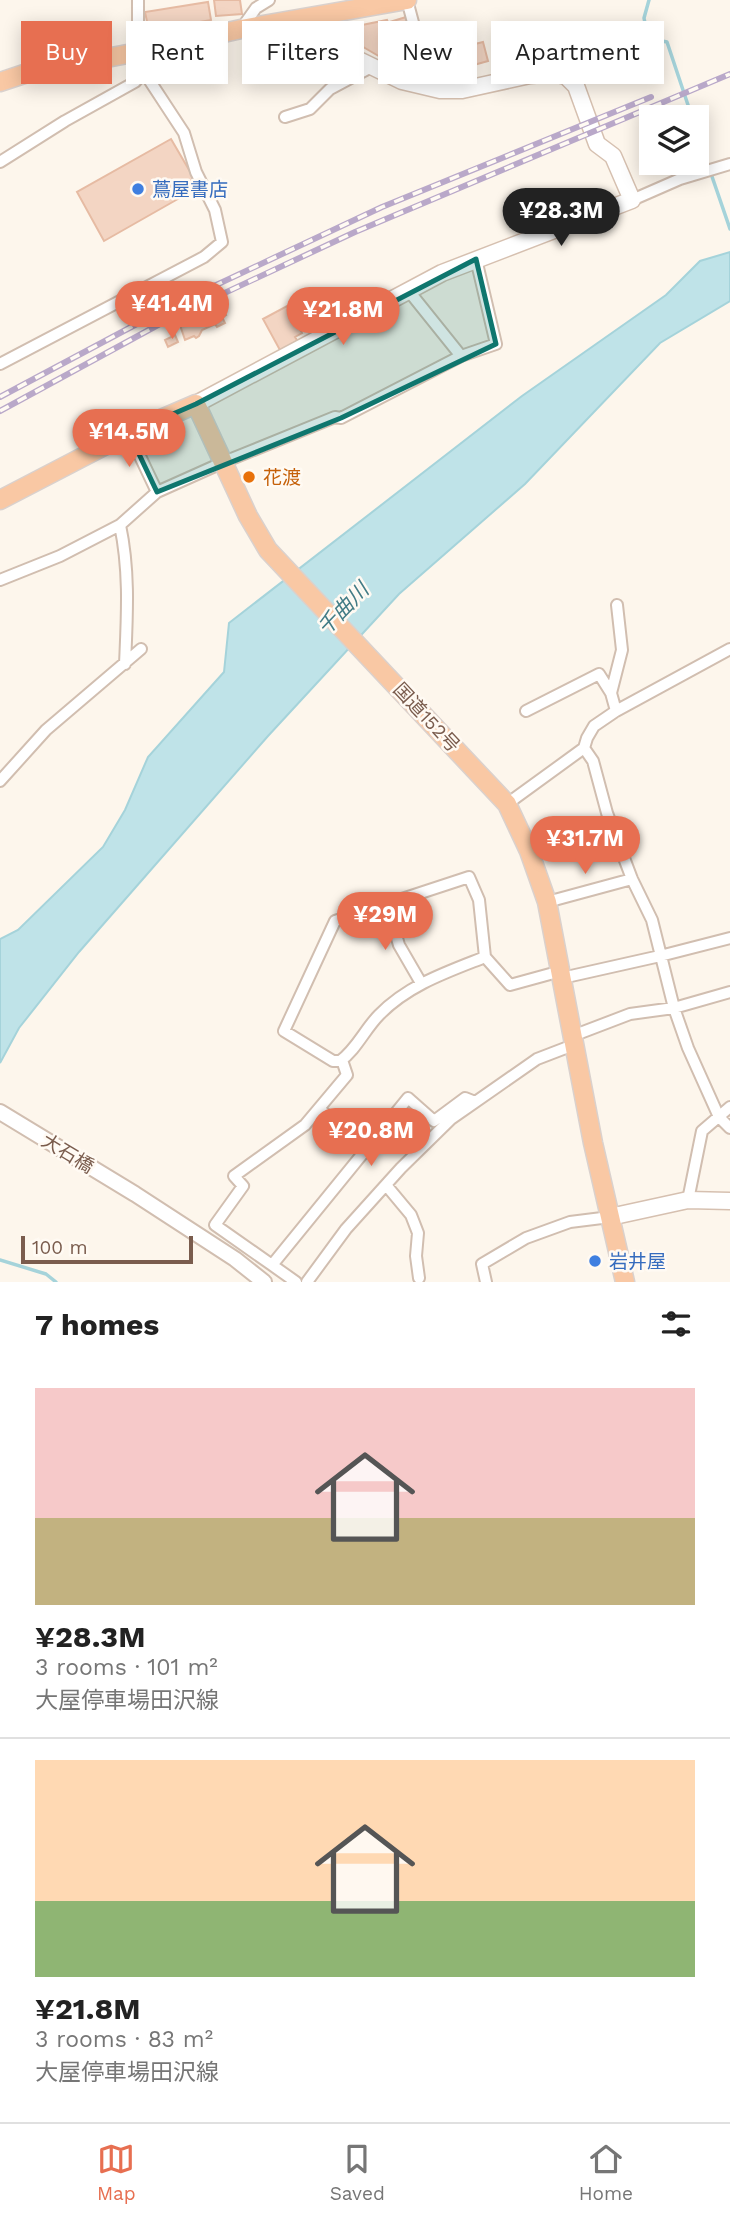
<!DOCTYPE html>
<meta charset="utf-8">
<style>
:root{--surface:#fff;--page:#f6f6f6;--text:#222;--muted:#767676;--line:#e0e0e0;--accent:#e76f51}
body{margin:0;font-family:"Work Sans","Noto Sans JP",sans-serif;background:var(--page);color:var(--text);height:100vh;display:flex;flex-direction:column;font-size:26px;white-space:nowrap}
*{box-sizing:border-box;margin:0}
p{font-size:23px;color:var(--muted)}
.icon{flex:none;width:38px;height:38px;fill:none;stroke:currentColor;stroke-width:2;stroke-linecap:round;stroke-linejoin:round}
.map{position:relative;height:1282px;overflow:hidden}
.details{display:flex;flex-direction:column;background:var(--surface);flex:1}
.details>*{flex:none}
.top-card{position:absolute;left:21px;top:21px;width:690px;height:63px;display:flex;gap:14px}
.fabs{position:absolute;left:639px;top:105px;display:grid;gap:14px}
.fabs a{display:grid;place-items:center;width:70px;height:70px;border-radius:0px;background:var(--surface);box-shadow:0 4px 18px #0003;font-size:35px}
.scale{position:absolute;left:21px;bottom:18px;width:172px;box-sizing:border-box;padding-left:7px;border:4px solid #7a5c4d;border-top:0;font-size:19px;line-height:24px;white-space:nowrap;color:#7a5c4d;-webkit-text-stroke:5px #fffaf3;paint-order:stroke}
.price{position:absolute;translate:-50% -60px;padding:0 16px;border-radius:24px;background:var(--accent);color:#fff;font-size:23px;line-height:46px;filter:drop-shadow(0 2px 4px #0008)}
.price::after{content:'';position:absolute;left:50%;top:42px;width:21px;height:16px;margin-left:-10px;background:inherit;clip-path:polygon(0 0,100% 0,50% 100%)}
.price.active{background:#222;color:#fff}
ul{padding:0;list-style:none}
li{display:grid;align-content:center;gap:14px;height:371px;padding:0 35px}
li+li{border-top:2px solid var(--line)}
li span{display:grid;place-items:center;height:217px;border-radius:0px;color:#555}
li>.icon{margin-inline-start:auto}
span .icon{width:126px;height:126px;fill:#fffc;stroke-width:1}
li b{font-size:30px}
h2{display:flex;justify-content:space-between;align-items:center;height:84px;padding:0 35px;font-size:30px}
.pill{padding:0 24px;border-radius:0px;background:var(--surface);box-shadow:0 4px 18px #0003;font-size:24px;line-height:63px}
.pill.active{background:var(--accent);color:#fff}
.tab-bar{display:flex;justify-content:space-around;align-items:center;height:98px;border-top:2px solid var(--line);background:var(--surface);font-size:19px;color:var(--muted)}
.tab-bar a{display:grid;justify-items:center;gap:4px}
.tab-bar .active{color:var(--accent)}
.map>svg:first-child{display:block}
.water{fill:#bfe3e8;stroke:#a5d3da;stroke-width:2}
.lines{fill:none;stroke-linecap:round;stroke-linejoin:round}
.stream{stroke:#a5d3da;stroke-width:3.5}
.building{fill:#f3d5c3;stroke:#e6bba3;stroke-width:2}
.minor-casing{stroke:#d1beb0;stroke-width:14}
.tertiary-casing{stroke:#d1beb0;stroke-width:18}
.secondary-casing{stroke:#d6c0b0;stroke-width:19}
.trunk-casing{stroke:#dad1cd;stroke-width:21}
.minor{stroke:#fff;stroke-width:10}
.tertiary{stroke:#fff;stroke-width:14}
.secondary{stroke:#fff;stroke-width:16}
.trunk{stroke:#f9c8a4;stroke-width:18}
.rail-casing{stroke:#b9a8c9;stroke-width:6}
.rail{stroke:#fffaf3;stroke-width:3.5;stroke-dasharray:10;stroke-linecap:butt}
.marked{fill:#0f766e;fill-opacity:0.2;stroke:#0f766e;stroke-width:5;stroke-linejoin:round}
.shop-dot{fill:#3f7fe0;stroke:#fffaf3;stroke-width:2.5}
.food-dot{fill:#e8710a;stroke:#fffaf3;stroke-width:2.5}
.labels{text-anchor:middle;stroke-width:5;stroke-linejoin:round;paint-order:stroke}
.shop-label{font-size:19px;fill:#366cbe;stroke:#fffaf3;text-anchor:start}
.food-label{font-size:19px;fill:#c56008;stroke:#fffaf3;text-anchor:start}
.street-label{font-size:19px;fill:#7a5c4d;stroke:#fffaf3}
.water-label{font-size:21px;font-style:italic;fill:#437c86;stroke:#fffaf3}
</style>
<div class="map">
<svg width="730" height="1282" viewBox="0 0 730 1282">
<rect width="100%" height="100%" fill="#fdf6ec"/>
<!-- water -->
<path class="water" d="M 730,252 L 730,301 L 660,343 L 525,484 L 399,594 L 268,736 L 79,952 L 19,1028 L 0,1063 L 0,939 L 18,930 L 103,847 L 125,810 L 148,757 L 224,672 L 229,623 L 522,396 L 666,295 L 700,261 Z"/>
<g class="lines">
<!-- stream -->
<path class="stream" d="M 649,0 L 644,18 L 648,38 L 667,42 L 692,117
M 696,130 L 730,229
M 0,1260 L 46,1274 L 56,1282"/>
</g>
<!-- building -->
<path class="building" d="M 214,0 L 240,0 L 242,14 L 216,16 Z
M 208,2 L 211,20 L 149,31 L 145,12 Z
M 406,17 L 412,34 L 410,40 L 413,46 L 402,51 L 390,22 Z
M 387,20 L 400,51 L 382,58 L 358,44 L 345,46 L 342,29 Z
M 483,42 L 488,61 L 449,72 L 445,57 L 472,49 L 471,45 Z
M 416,49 L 422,64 L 410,69 L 409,66 L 402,69 L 399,61 L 394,64 L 392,59 Z
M 327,55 L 357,69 L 331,82 L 330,80 L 325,81 L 321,61 Z
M 171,139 L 199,187 L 104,241 L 77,192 Z
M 287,306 L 302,333 L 295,337 L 299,343 L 281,352 L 263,319 Z
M 222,308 L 226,315 L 222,317 L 225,323 L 217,327 L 215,324 L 202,330 L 199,336 L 196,338 L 194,336 L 185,340 L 180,325 L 209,311 L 210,314 Z
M 175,335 L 178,342 L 168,347 L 165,340 Z"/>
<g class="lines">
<!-- minor casing -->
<g class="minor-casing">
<path id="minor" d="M 407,0 L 426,71 L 425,87
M 241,29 L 256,8 L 269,0
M 285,117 L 310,109 L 330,89 L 373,66
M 0,162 L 65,121 L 135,82 L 144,72 L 138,52 L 138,0
M 632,200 L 680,179 L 730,164
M 408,290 L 461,356
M 0,364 L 204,257 L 222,242 L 215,210 L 196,172 L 184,133 L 144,72
M 129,433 L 157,492
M 120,525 C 130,572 127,617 125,664
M 0,580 L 60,556 L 120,525 L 157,492 L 224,462 L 335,417 L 341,418 L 461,356 L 496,344 L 476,259
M 526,711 L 599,674 L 611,693
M 616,711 L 611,693 L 622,650 L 617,605
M 584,748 L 593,761 L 607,813 L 632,879 L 652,920 L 674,1008 L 688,1048 L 719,1117 L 730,1128
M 0,781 L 46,730 L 141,649
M 507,804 L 584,748 L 587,738 L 594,726 L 616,711 L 730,649
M 547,902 L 632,879
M 387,904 L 399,945 L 421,983
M 485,957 L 479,900 L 469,877 L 335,921 L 284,1031 L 333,1061 L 340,1061 C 356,1050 365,1029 379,1015 C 408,985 447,972 485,957 L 510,985 L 561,971
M 562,978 L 660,956 L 730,938
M 575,1035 L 630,1014 L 674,1008 L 730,992
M 319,1109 L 368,1147
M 386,1185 L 411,1215 L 418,1233 L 416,1256 L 419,1278
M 688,1200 L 702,1131 L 730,1107
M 272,1265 L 215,1225 L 243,1186 L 234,1176 L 305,1125 L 347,1075 L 342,1060
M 296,1282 L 272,1265 L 408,1098 L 434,1121 L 465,1098 L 475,1102
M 307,1282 L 346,1229 L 401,1168 L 451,1119 L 537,1059 L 576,1044
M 486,1282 L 482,1264 L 526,1238 L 570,1222 L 610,1217"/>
</g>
<!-- tertiary casing -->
<g class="tertiary-casing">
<path id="tertiary" d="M 0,1112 L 135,1194 L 235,1259 L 264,1282"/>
</g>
<!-- secondary casing -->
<g class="secondary-casing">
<path id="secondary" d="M 196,404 L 442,273 L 632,200 L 613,156 L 597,144 L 576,86 L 566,76 L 553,73 L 530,75 L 462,90 L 440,90 L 402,81 L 303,33 L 292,21
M 610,1217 L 688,1200 L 730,1201"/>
</g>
<!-- trunk casing -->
<g class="trunk-casing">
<path id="trunk" d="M 0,82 L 27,73 L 138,52 L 241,29 L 407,0
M 0,500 L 129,433 L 196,404 L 248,516 L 268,550 L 507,804 L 529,851 L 547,902 L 593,1143 L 625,1282"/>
</g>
<!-- minor -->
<use href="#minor" class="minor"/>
<!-- tertiary -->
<use href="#tertiary" class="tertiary"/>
<!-- secondary -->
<use href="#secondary" class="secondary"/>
<!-- trunk -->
<use href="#trunk" class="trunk"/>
<!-- rail casing -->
<g class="rail-casing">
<path id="rail" d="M 0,397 L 163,310 L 382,207 L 651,97
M 0,411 L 169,319 L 355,232 L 730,74"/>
</g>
<!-- rail -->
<use href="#rail" class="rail"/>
</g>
<!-- marked area -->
<path class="marked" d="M 476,259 L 496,344 L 341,418 L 157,492 L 129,433 L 196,404 Z"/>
<!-- markers -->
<g class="shop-dot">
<circle cx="138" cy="189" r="7"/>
<circle cx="595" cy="1261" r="7"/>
</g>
<circle class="food-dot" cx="249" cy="477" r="7"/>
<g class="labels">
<!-- shop labels -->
<g class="shop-label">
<text x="152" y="196">蔦屋書店</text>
<text x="609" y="1268">岩井屋</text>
</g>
<!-- food labels -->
<g class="food-label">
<text x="263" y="484">花渡</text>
</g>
<!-- street labels -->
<g class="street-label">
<text transform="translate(427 717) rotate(47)" y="7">国道152号</text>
<text transform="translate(68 1153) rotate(31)" y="7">大石橋</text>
</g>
<!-- water labels -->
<g class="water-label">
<text transform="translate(343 609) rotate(-46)" y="7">千曲川</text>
</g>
</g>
</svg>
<div class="fabs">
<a><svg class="icon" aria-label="layers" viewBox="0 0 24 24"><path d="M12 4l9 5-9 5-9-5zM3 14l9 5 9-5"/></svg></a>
</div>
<div class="scale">100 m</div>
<b class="price active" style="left:561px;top:248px">¥28.3M</b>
<b class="price" style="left:172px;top:341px">¥41.4M</b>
<b class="price" style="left:343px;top:347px">¥21.8M</b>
<b class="price" style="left:129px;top:469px">¥14.5M</b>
<b class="price" style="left:585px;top:876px">¥31.7M</b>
<b class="price" style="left:385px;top:952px">¥29M</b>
<b class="price" style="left:371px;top:1168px">¥20.8M</b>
<div class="top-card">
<a class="pill active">Buy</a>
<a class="pill">Rent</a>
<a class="pill">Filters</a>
<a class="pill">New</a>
<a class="pill">Apartment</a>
</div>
</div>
<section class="details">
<h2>7 homes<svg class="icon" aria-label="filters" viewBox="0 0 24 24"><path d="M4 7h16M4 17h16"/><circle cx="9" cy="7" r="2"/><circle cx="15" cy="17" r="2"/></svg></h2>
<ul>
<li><span style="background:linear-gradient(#f6c9c9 60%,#c2b280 0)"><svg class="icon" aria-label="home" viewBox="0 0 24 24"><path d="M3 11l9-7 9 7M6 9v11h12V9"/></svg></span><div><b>¥28.3M</b><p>3 rooms · 101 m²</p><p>大屋停車場田沢線</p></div></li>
<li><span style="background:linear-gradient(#ffd9b3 65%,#8fb573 0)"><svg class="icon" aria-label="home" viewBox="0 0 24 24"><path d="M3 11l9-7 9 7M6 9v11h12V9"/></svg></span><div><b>¥21.8M</b><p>3 rooms · 83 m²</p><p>大屋停車場田沢線</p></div></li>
</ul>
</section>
<nav class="tab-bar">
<a class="active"><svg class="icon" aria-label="map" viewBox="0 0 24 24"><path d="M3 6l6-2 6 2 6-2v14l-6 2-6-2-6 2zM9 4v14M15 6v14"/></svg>Map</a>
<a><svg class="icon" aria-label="saved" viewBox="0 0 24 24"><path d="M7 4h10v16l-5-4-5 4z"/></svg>Saved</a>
<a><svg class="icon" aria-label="home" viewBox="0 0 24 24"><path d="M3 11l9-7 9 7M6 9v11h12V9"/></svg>Home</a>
</nav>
